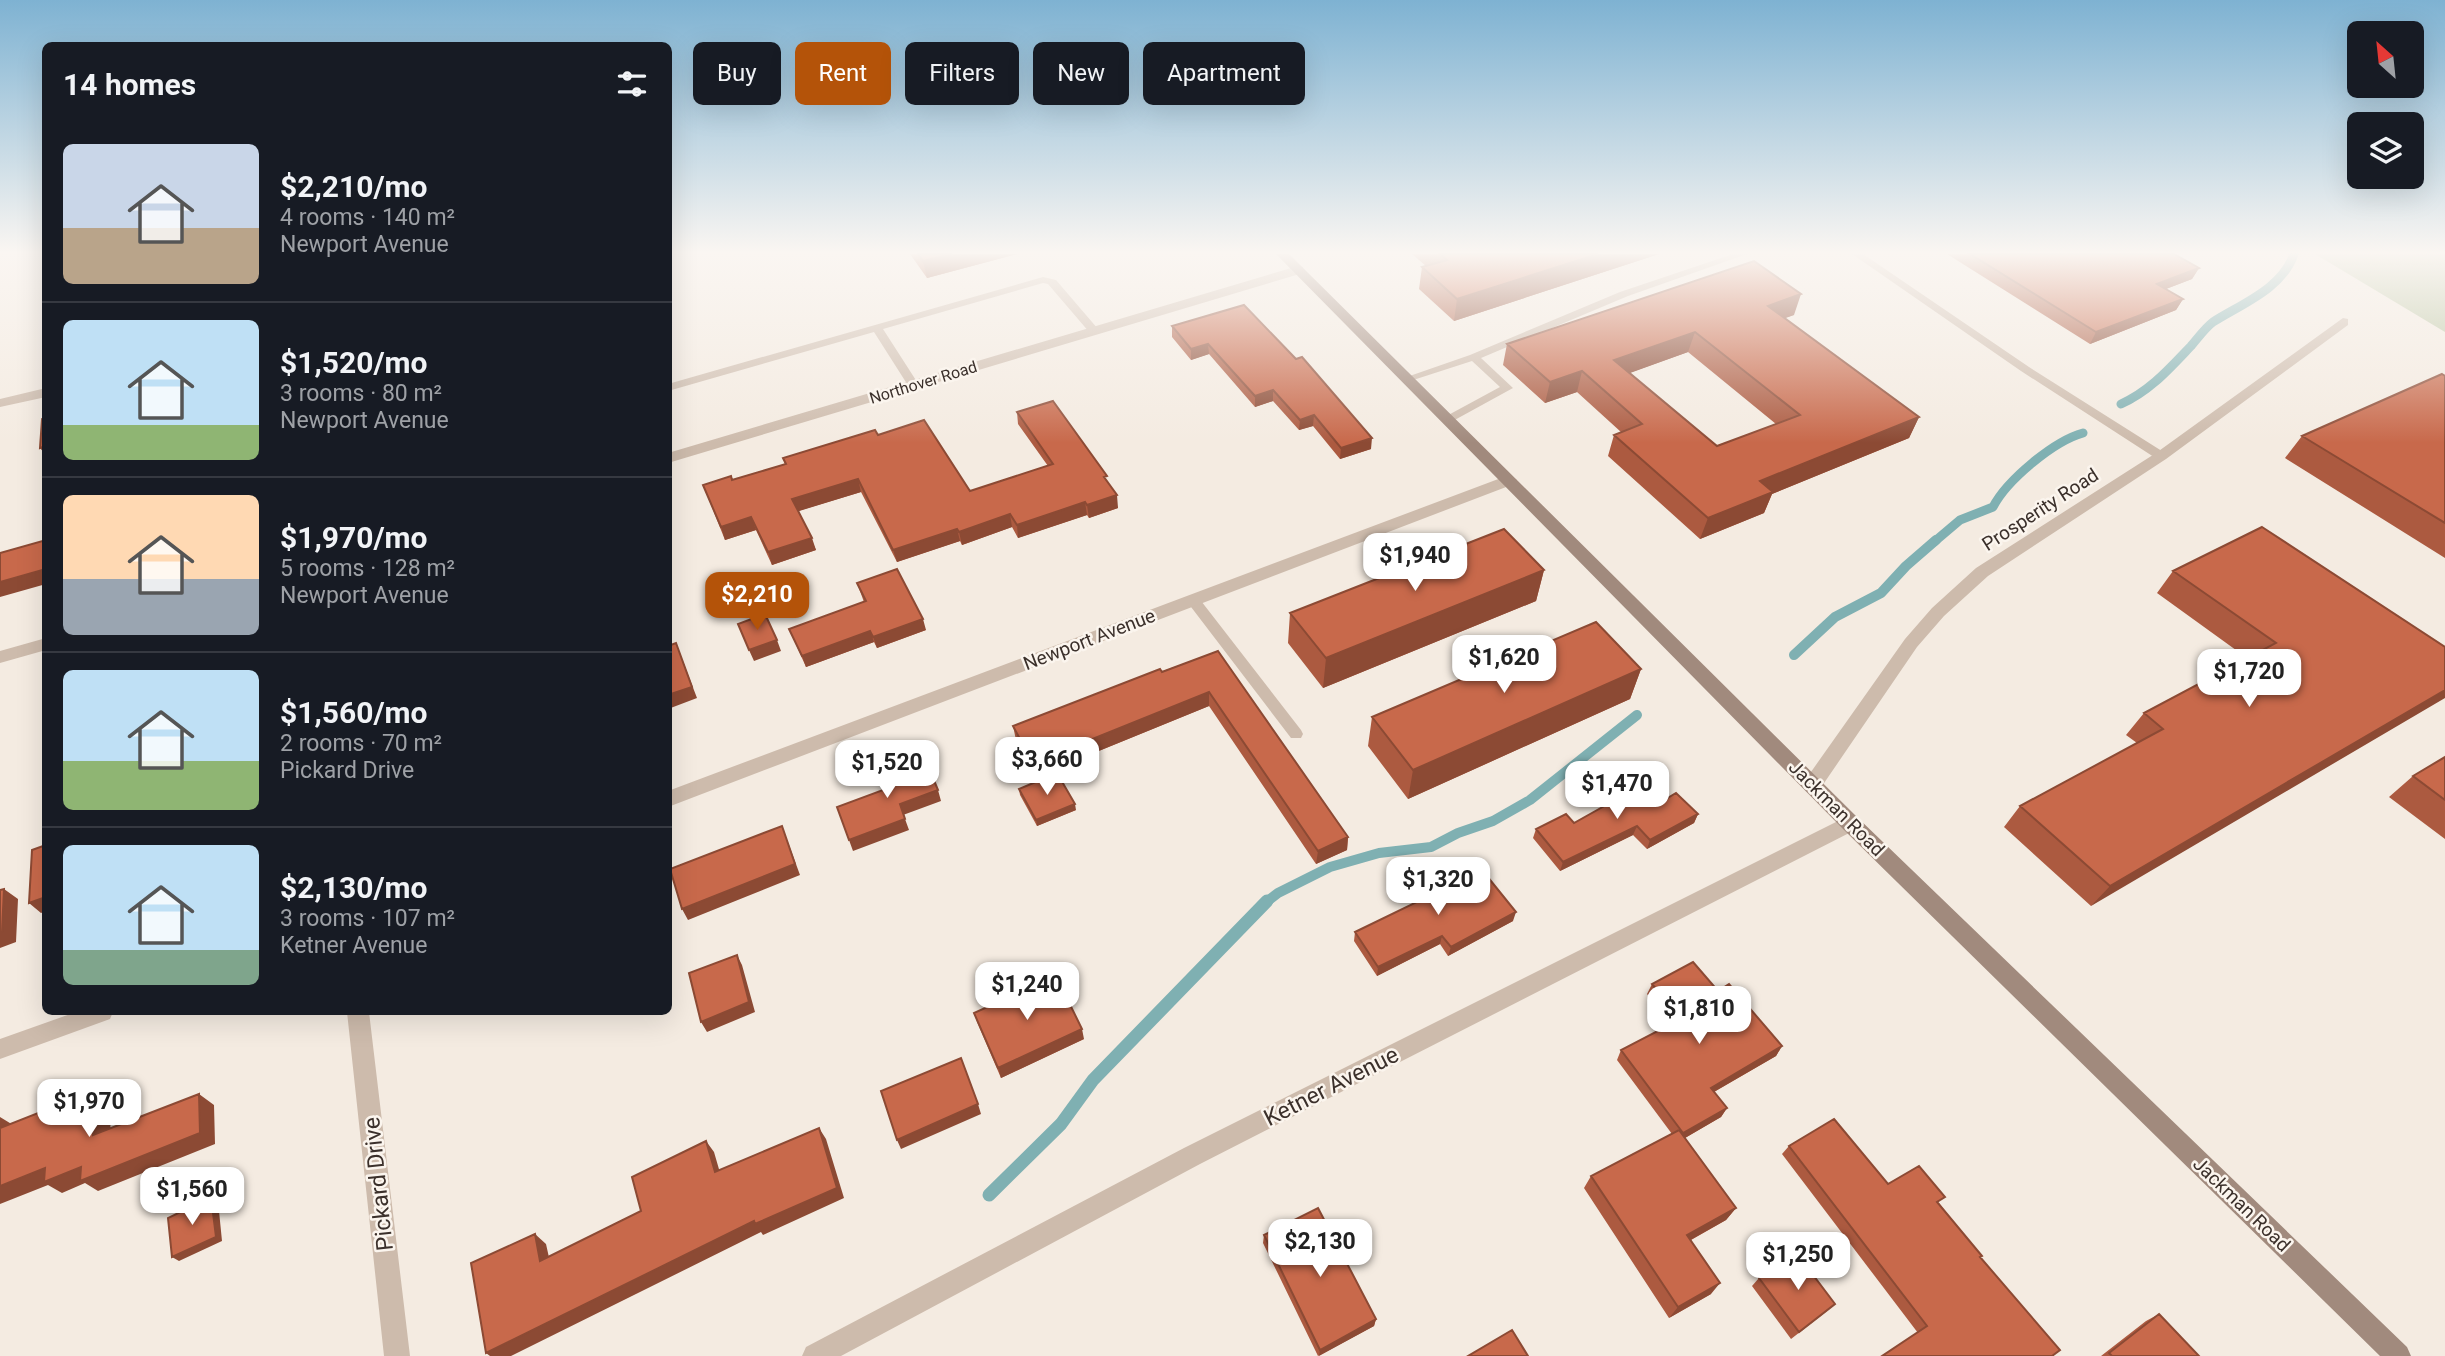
<!DOCTYPE html>
<meta charset="utf-8">
<style>
:root{--surface:#171b24;--page:#242831;--text:#f1f3f6;--muted:#9ea1a6;--line:#363941;--accent:#b45309}
body{margin:0;font-family:Roboto,sans-serif;background:var(--page);color:var(--text);height:100vh;display:flex;flex-direction:column;font-size:26px;white-space:nowrap}
*{box-sizing:border-box;margin:0}
p{font-size:23px;color:var(--muted)}
.icon{flex:none;width:38px;height:38px;fill:none;stroke:currentColor;stroke-width:2;stroke-linecap:round;stroke-linejoin:round}
.map{position:relative;flex:1;overflow:hidden}
.sheet{position:absolute;left:42px;top:42px;width:630px;height:973px;display:flex;flex-direction:column;background:var(--surface);border-radius:10px;box-shadow:0 7px 28px #0002}
.sheet>*{flex:none}
.guide{position:absolute;left:693px;top:42px;width:665px;height:63px;display:flex;gap:14px}
.needle{width:46px;rotate:333deg}
.controls{position:absolute;left:2347px;top:21px;display:grid;gap:14px}
.controls a{display:grid;place-items:center;width:77px;height:77px;border-radius:10px;background:var(--surface);box-shadow:0 7px 28px #0002;font-size:35px}
.price{position:absolute;translate:-50% -60px;padding:0 16px;border-radius:14px;background:#fff;color:#222;font-size:23px;line-height:46px;filter:drop-shadow(0 2px 4px #0008)}
.price::after{content:'';position:absolute;left:50%;top:42px;width:21px;height:16px;margin-left:-10px;background:inherit;clip-path:polygon(0 0,100% 0,50% 100%)}
.price.current{background:var(--accent);color:#fff}
ul{padding:0;list-style:none}
li{display:flex;align-items:center;gap:21px;height:175px;padding:0 21px}
li+li{border-top:2px solid var(--line)}
li span{display:grid;place-items:center;flex:none;width:196px;height:140px;border-radius:10px;color:#555}
li>.icon{margin-inline-start:auto}
span .icon{width:84px;height:84px;fill:#fffc;stroke-width:1}
li b{font-size:30px}
h2{display:flex;justify-content:space-between;align-items:center;height:84px;padding:0 21px;font-size:30px}
.tag{padding:0 24px;border-radius:10px;background:var(--surface);box-shadow:0 7px 28px #0002;font-size:24px;line-height:63px}
.tag.current{background:var(--accent);color:#fff}
.map>svg:first-child{display:block}
.green{fill:#b8c4a0}
.lines{fill:none;stroke-linecap:round;stroke-linejoin:round}
.stream-far2{stroke:#7fb0b2;stroke-width:9}
.stream-far1{stroke:#7fb0b2;stroke-width:10}
.stream{stroke:#7fb0b2;stroke-width:13}
.service{fill:#cdbbac;fill-rule:evenodd}
.minor{fill:#cdbbac;fill-rule:evenodd}
.secondary{fill:#a18a7d;fill-rule:evenodd}
.wall{fill:#ac5a40;fill-rule:evenodd}
.shaded-wall{fill:#8c4a34}
.building{fill:#c8694b;stroke:#8c4a34;stroke-width:2;fill-rule:evenodd}
.labels{text-anchor:middle;stroke-width:5;stroke-linejoin:round;paint-order:stroke}
.far-street-label{font-size:16px;fill:#3b302b;stroke:#fbf5ee}
.street-label{font-size:19px;fill:#3b302b;stroke:#fbf5ee}
.near-street-label{font-size:23px;fill:#3b302b;stroke:#fbf5ee}
</style>
<div class="map">
<svg width="2445" height="1356" viewBox="0 0 2445 1356">
<rect width="100%" height="100%" fill="#f4ebe1"/>
<!-- green -->
<path class="green" d="M 2315,254 L 2445,254 L 2445,332 Z"/>
<g class="lines">
<!-- stream-far2 -->
<path class="stream-far2" d="M 2121,404 C 2150,391 2169,369 2191,346 C 2198,338 2205,328 2213,322 C 2241,304 2282,289 2294,254
M 1934,542 L 1960,520 L 1993,507 C 2007,480 2054,441 2083,433"/>
<!-- stream-far1 -->
<path class="stream-far1" d="M 1794,655 L 1835,617 L 1881,593 L 1906,566 L 1936,540
M 1265,903 L 1278,893 L 1330,867 L 1379,853 L 1431,847 L 1458,833 L 1493,821 L 1530,800 L 1637,715"/>
<!-- stream -->
<path class="stream" d="M 989,1195 L 1061,1124 L 1093,1080 L 1267,901"/>
<!-- service -->
<path class="service" d="M 1733,254 L 1747,254 L 1628,296 L 1481,358 L 1513,388 L 1451,422 L 1443,422 L 1441,419 L 1500,387 L 1472,361 L 1407,382 L 1401,379 L 1470,355 L 1620,292 Z
M 1852,254 L 1863,254 L 2029,367 L 2165,453 L 2167,456 L 2165,459 L 2157,459 L 2021,371 Z
M 1043,277 L 1056,280 L 1098,329 L 1098,333 L 1090,333 L 1048,284 L 1043,283 L 883,329 L 919,385 L 917,387 L 909,387 L 874,332 L 668,391 L 668,384 Z
M 1193,595 L 1198,597 L 1301,730 L 1303,734 L 1301,738 L 1291,738 L 1188,603 L 1186,600 Z"/>
<!-- minor -->
<path class="minor" d="M 1298,266 L 1303,267 L 1303,273 L 668,463 L 668,453 Z
M 2343,318 L 2348,319 L 2348,325 L 2166,459 L 1988,576 L 1944,616 L 1917,647 L 1820,789 L 1813,792 L 1806,789 L 1804,784 L 1806,779 L 1905,639 L 1932,608 L 1976,568 L 2156,453 Z
M 46,388 L 46,397 L 0,407 L 0,399 Z
M 1509,475 L 1517,480 L 1514,484 L 668,807 L 668,791 Z
M 46,638 L 46,650 L 0,663 L 0,651 Z
M 1850,815 L 1857,817 L 1860,823 L 1857,829 L 1200,1164 L 841,1356 L 802,1356 L 806,1347 L 1184,1148 Z
M 76,1012 L 113,1012 L 110,1019 L 0,1059 L 0,1039 Z
M 347,1012 L 369,1012 L 410,1356 L 384,1356 Z"/>
<!-- secondary -->
<path class="secondary" d="M 1276,254 L 1289,254 L 1857,817 L 2407,1347 L 2411,1356 L 2380,1356 L 1843,829 Z"/>
</g>
<!-- wall -->
<path class="wall" d="M 910,254 L 1017,254 L 927,278 Z
M 1412,254 L 1659,254 L 1454,321 L 1419,289 L 1422,267 L 1426,266 Z
M 1947,254 L 2174,254 L 2199,268 L 2192,279 L 2166,289 L 2183,299 L 2176,310 L 2090,344 Z
M 1244,305 L 1371,449 L 1340,459 L 1313,426 L 1299,430 L 1273,401 L 1255,407 L 1209,354 L 1191,360 L 1172,337 L 1172,326 Z
M 1794,315 L 1784,318 L 1919,417 L 1909,438 L 1772,494 L 1764,513 L 1700,539 L 1608,456 L 1614,435 L 1621,432 L 1577,392 L 1545,403 L 1503,365 L 1507,344 ZM 1688,352 L 1776,424 L 1717,446 L 1629,373 Z
M 2445,376 L 2445,558 L 2285,458 L 2302,436 Z
M 1017,412 L 1108,482 L 1118,508 L 1089,518 L 1087,515 L 1018,538 L 1012,527 L 962,545 L 960,541 L 897,562 L 861,492 L 798,511 L 816,550 L 772,565 L 756,530 L 725,540 L 703,485 L 732,480 L 785,464 L 783,458 L 878,435 L 970,491 L 1048,466 L 1018,424 Z
M 1544,570 L 1536,601 L 1323,688 L 1288,643 L 1290,613 Z
M 2173,571 L 2445,647 L 2091,906 L 2004,827 L 2020,806 L 2137,743 L 2126,735 L 2144,713 L 2247,658 L 2157,593 Z
M 857,583 L 926,630 L 877,648 L 874,642 L 806,667 L 789,629 L 864,602 Z
M 1218,651 L 1348,837 L 1347,850 L 1316,864 L 1209,706 L 1035,777 L 1016,740 L 1013,726 Z
M 1641,669 L 1630,699 L 1408,799 L 1368,746 L 1372,717 Z
M 2445,757 L 2445,839 L 2389,797 L 2413,776 Z
M 1019,789 L 1076,810 L 1037,826 L 1020,795 Z
M 1666,799 L 1698,814 L 1694,823 L 1647,849 L 1633,835 L 1560,871 L 1533,838 L 1536,829 L 1574,823 Z
M 1414,898 L 1513,921 L 1448,956 L 1440,944 L 1377,976 L 1354,941 L 1355,932 L 1413,904 Z
M 1652,984 L 1718,991 L 1782,1046 L 1776,1056 L 1714,1092 L 1727,1108 L 1721,1117 L 1685,1138 L 1736,1208 L 1726,1220 L 1691,1240 L 1711,1294 L 1669,1318 L 1584,1188 L 1591,1176 L 1672,1134 L 1617,1060 L 1621,1050 L 1672,1024 L 1647,994 Z
M 974,1013 L 1084,1039 L 1001,1078 L 977,1022 Z
M 1789,1146 L 1939,1203 L 1980,1257 L 2060,1350 L 1918,1333 L 1782,1154 Z
M 1264,1235 L 1376,1319 L 1374,1326 L 1318,1356 L 1263,1243 Z
M 1759,1278 L 1827,1311 L 1791,1339 L 1752,1286 Z
M 2159,1314 L 2199,1356 L 2101,1356 L 2146,1321 Z"/>
<!-- shaded-wall -->
<path class="shaded-wall" d="M 952,254 L 1017,254 L 927,278 L 923,261 Z
M 1598,254 L 1659,254 L 1454,321 L 1457,299 Z
M 2199,268 L 2192,279 L 2150,295 L 2157,284 Z
M 1801,294 L 1794,315 L 1760,327 L 1768,306 Z
M 2183,299 L 2176,310 L 2090,344 L 2096,332 Z
M 1695,332 L 1688,352 L 1608,381 L 1614,360 Z
M 1208,344 L 1209,354 L 1191,360 L 1191,349 Z
M 1582,371 L 1577,392 L 1545,403 L 1550,382 Z
M 1273,390 L 1273,401 L 1255,407 L 1255,396 Z
M 1314,415 L 1313,426 L 1299,430 L 1300,420 Z
M 1919,417 L 1909,438 L 1772,494 L 1764,513 L 1700,539 L 1708,518 L 1760,481 Z
M 1372,438 L 1371,449 L 1340,459 L 1341,448 Z
M 46,446 L 46,455 L 40,448 Z
M 858,479 L 861,492 L 796,512 L 792,499 Z
M 1117,495 L 1118,508 L 1089,518 L 1087,505 Z
M 1085,502 L 1087,515 L 1018,538 L 1017,525 Z
M 1010,514 L 1012,527 L 962,545 L 959,532 Z
M 751,517 L 756,530 L 725,540 L 721,527 Z
M 957,529 L 960,541 L 897,562 L 893,550 Z
M 812,538 L 816,550 L 772,565 L 768,552 Z
M 46,569 L 46,584 L 0,597 L 0,582 Z
M 1544,570 L 1536,601 L 1323,688 L 1326,658 Z
M 923,619 L 926,630 L 877,648 L 873,637 Z
M 870,631 L 874,642 L 806,667 L 802,656 Z
M 777,640 L 781,651 L 754,661 L 749,650 Z
M 676,643 L 697,698 L 668,709 L 668,695 Z
M 1641,669 L 1630,699 L 1408,799 L 1413,770 Z
M 2445,690 L 2445,698 L 2091,906 L 2110,886 Z
M 1209,692 L 1209,706 L 1035,777 L 1033,763 Z
M 938,790 L 941,801 L 903,815 L 900,804 Z
M 1075,804 L 1076,810 L 1037,826 L 1036,820 Z
M 1698,814 L 1694,823 L 1647,849 L 1650,840 Z
M 905,819 L 909,830 L 853,851 L 849,840 Z
M 782,826 L 800,875 L 688,920 L 682,909 Z
M 1637,826 L 1633,835 L 1560,871 L 1563,862 Z
M 1348,837 L 1347,850 L 1316,864 L 1318,851 Z
M 4,889 L 18,899 L 16,942 L 0,948 L 0,932 Z
M 46,897 L 46,911 L 41,913 L 29,903 Z
M 1516,912 L 1513,921 L 1448,956 L 1451,947 Z
M 1442,936 L 1440,944 L 1377,976 L 1378,967 Z
M 737,955 L 742,965 L 755,1012 L 707,1032 L 701,1022 Z
M 1082,1029 L 1084,1039 L 1001,1078 L 998,1068 Z
M 1782,1046 L 1776,1056 L 1705,1097 L 1711,1088 Z
M 94,1091 L 111,1103 L 110,1146 L 93,1135 Z
M 199,1094 L 214,1105 L 215,1144 L 98,1191 L 85,1183 L 62,1193 L 48,1185 L 0,1204 L 0,1186 Z
M 978,1104 L 981,1114 L 901,1149 L 897,1140 Z
M 1727,1108 L 1721,1117 L 1678,1142 L 1683,1133 Z
M 0,1117 L 18,1128 L 0,1129 Z
M 819,1128 L 826,1139 L 844,1198 L 763,1235 L 761,1232 L 511,1356 L 490,1356 L 486,1353 Z
M 706,1141 L 714,1152 L 723,1183 L 715,1172 Z
M 211,1197 L 218,1201 L 222,1241 L 179,1261 L 172,1257 Z
M 1736,1208 L 1726,1220 L 1678,1247 L 1687,1235 Z
M 535,1234 L 546,1244 L 552,1271 L 540,1261 Z
M 1720,1283 L 1711,1294 L 1669,1318 L 1678,1307 Z
M 1376,1319 L 1374,1326 L 1319,1356 L 1320,1350 Z"/>
<!-- building -->
<path class="building" d="M 918,254 L 952,254 L 923,261 Z
M 1440,254 L 1598,254 L 1457,299 L 1422,267 L 1447,260 Z
M 1970,254 L 2174,254 L 2199,268 L 2157,284 L 2183,299 L 2096,332 Z
M 1754,261 L 1801,294 L 1768,306 L 1919,417 L 1760,481 L 1773,492 L 1708,518 L 1614,435 L 1642,424 L 1582,371 L 1550,382 L 1507,344 ZM 1695,332 L 1800,415 L 1717,446 L 1614,360 Z
M 1244,305 L 1296,359 L 1302,357 L 1372,438 L 1341,448 L 1314,415 L 1300,420 L 1273,390 L 1255,396 L 1208,344 L 1191,349 L 1172,326 Z
M 2442,374 L 2445,376 L 2445,523 L 2302,436 Z
M 1053,401 L 1107,476 L 1104,477 L 1117,495 L 1087,505 L 1085,502 L 1017,525 L 1010,514 L 959,532 L 957,529 L 893,550 L 858,479 L 792,499 L 812,538 L 768,552 L 751,517 L 721,527 L 703,485 L 731,476 L 732,480 L 786,464 L 783,458 L 875,430 L 878,435 L 924,420 L 970,491 L 1053,464 L 1017,412 Z
M 46,418 L 46,446 L 40,448 L 42,419 Z
M 2262,527 L 2445,647 L 2445,690 L 2110,886 L 2020,806 L 2163,729 L 2144,713 L 2276,643 L 2173,571 Z
M 1504,529 L 1544,570 L 1326,658 L 1290,613 Z
M 46,540 L 46,569 L 0,582 L 0,553 Z
M 897,569 L 923,619 L 873,637 L 870,631 L 802,656 L 789,629 L 866,601 L 857,583 Z
M 765,614 L 777,640 L 749,650 L 738,624 Z
M 1596,622 L 1641,669 L 1413,770 L 1372,717 Z
M 676,643 L 692,687 L 668,695 L 668,646 Z
M 1218,651 L 1348,837 L 1318,851 L 1209,692 L 1033,763 L 1013,726 L 1160,669 L 1162,672 Z
M 2445,757 L 2445,800 L 2413,776 Z
M 925,759 L 938,790 L 900,804 L 905,819 L 849,840 L 837,807 L 886,789 L 880,775 Z
M 1057,773 L 1075,804 L 1036,820 L 1019,789 Z
M 1649,781 L 1666,799 L 1676,793 L 1698,814 L 1650,840 L 1637,826 L 1563,862 L 1536,829 L 1566,814 L 1574,823 Z
M 782,826 L 795,864 L 682,909 L 670,869 Z
M 46,845 L 46,897 L 29,903 L 32,850 Z
M 1478,865 L 1516,912 L 1451,947 L 1442,936 L 1378,967 L 1355,932 L 1417,902 L 1414,898 Z
M 4,889 L 2,932 L 0,932 L 0,890 Z
M 737,955 L 749,1002 L 701,1022 L 689,973 Z
M 1693,962 L 1718,991 L 1729,984 L 1782,1046 L 1711,1088 L 1727,1108 L 1683,1133 L 1621,1050 L 1681,1019 L 1652,984 Z
M 1056,976 L 1082,1029 L 998,1068 L 974,1013 Z
M 961,1058 L 978,1104 L 897,1140 L 881,1091 Z
M 94,1091 L 93,1135 L 199,1094 L 200,1133 L 80,1181 L 81,1167 L 44,1182 L 45,1168 L 0,1186 L 0,1128 Z
M 1834,1119 L 1888,1184 L 1919,1166 L 1945,1197 L 1937,1202 L 1982,1256 L 1980,1257 L 2060,1350 L 2052,1356 L 1882,1356 L 1927,1326 L 1789,1146 Z
M 819,1128 L 837,1188 L 755,1224 L 754,1221 L 486,1353 L 471,1263 L 535,1234 L 540,1261 L 641,1211 L 632,1177 L 706,1141 L 715,1172 Z
M 1679,1130 L 1736,1208 L 1687,1235 L 1720,1283 L 1678,1307 L 1591,1176 Z
M 211,1197 L 216,1237 L 172,1257 L 168,1218 Z
M 1318,1208 L 1376,1319 L 1320,1350 L 1264,1235 Z
M 1798,1255 L 1835,1304 L 1799,1332 L 1759,1278 Z
M 2159,1314 L 2199,1356 L 2112,1356 L 2109,1353 Z
M 1512,1330 L 1528,1356 L 1468,1356 Z"/>
<!-- sky -->
<linearGradient id="sky" x2="0" y2="1"><stop stop-color="#7eb2d2"/><stop offset="0.57" stop-color="#faf6f2"/><stop offset="1" stop-color="#faf6f2" stop-opacity="0"/></linearGradient>
<rect width="2445" height="443" fill="url(#sky)"/>
<g class="labels">
<!-- far-street labels -->
<g class="far-street-label">
<text transform="translate(923 382) rotate(-17)" y="6">Northover Road</text>
</g>
<!-- street labels -->
<g class="street-label">
<text transform="translate(2040 509) rotate(-33)" y="7">Prosperity Road</text>
<text transform="translate(1089 639) rotate(-21)" y="7">Newport Avenue</text>
<text transform="translate(1837 808) rotate(45)" y="7">Jackman Road</text>
<text transform="translate(2242 1204) rotate(44)" y="7">Jackman Road</text>
</g>
<!-- near-street labels -->
<g class="near-street-label">
<text transform="translate(1331 1086) rotate(-27)" y="8">Ketner Avenue</text>
<text transform="translate(378 1184) rotate(-96)" y="8">Pickard Drive</text>
</g>
</g>
</svg>
<div class="controls">
<a><svg class="needle" viewBox="-14 -14 28 28"><path d="M0-13l5 13h-10z" fill="#e53935"/><path d="M0 13l5-13h-10z" fill="#9ea1a6"/></svg></a>
<a><svg class="icon" aria-label="layers" viewBox="0 0 24 24"><path d="M12 4l9 5-9 5-9-5zM3 14l9 5 9-5"/></svg></a>
</div>
<b class="price" style="left:1415px;top:593px">$1,940</b>
<b class="price current" style="left:757px;top:632px">$2,210</b>
<b class="price" style="left:1504px;top:695px">$1,620</b>
<b class="price" style="left:2249px;top:709px">$1,720</b>
<b class="price" style="left:1047px;top:797px">$3,660</b>
<b class="price" style="left:887px;top:800px">$1,520</b>
<b class="price" style="left:1617px;top:821px">$1,470</b>
<b class="price" style="left:1438px;top:917px">$1,320</b>
<b class="price" style="left:1027px;top:1022px">$1,240</b>
<b class="price" style="left:1699px;top:1046px">$1,810</b>
<b class="price" style="left:89px;top:1139px">$1,970</b>
<b class="price" style="left:192px;top:1227px">$1,560</b>
<b class="price" style="left:1320px;top:1279px">$2,130</b>
<b class="price" style="left:1798px;top:1292px">$1,250</b>
<div class="guide">
<a class="tag">Buy</a>
<a class="tag current">Rent</a>
<a class="tag">Filters</a>
<a class="tag">New</a>
<a class="tag">Apartment</a>
</div>
<section class="sheet">
<h2>14 homes<svg class="icon" aria-label="filters" viewBox="0 0 24 24"><path d="M4 7h16M4 17h16"/><circle cx="9" cy="7" r="2"/><circle cx="15" cy="17" r="2"/></svg></h2>
<ul>
<li><span style="background:linear-gradient(#c9d6e8 60%,#b9a48a 0)"><svg class="icon" aria-label="home" viewBox="0 0 24 24"><path d="M3 11l9-7 9 7M6 9v11h12V9"/></svg></span><div><b>$2,210/mo</b><p>4 rooms · 140 m²</p><p>Newport Avenue</p></div></li>
<li><span style="background:linear-gradient(#bfe0f5 75%,#8fb573 0)"><svg class="icon" aria-label="home" viewBox="0 0 24 24"><path d="M3 11l9-7 9 7M6 9v11h12V9"/></svg></span><div><b>$1,520/mo</b><p>3 rooms · 80 m²</p><p>Newport Avenue</p></div></li>
<li><span style="background:linear-gradient(#ffd9b3 60%,#9aa5b1 0)"><svg class="icon" aria-label="home" viewBox="0 0 24 24"><path d="M3 11l9-7 9 7M6 9v11h12V9"/></svg></span><div><b>$1,970/mo</b><p>5 rooms · 128 m²</p><p>Newport Avenue</p></div></li>
<li><span style="background:linear-gradient(#bfe0f5 65%,#8fb573 0)"><svg class="icon" aria-label="home" viewBox="0 0 24 24"><path d="M3 11l9-7 9 7M6 9v11h12V9"/></svg></span><div><b>$1,560/mo</b><p>2 rooms · 70 m²</p><p>Pickard Drive</p></div></li>
<li><span style="background:linear-gradient(#bfe0f5 75%,#7fa58c 0)"><svg class="icon" aria-label="home" viewBox="0 0 24 24"><path d="M3 11l9-7 9 7M6 9v11h12V9"/></svg></span><div><b>$2,130/mo</b><p>3 rooms · 107 m²</p><p>Ketner Avenue</p></div></li>
</ul>
</section>
</div>
